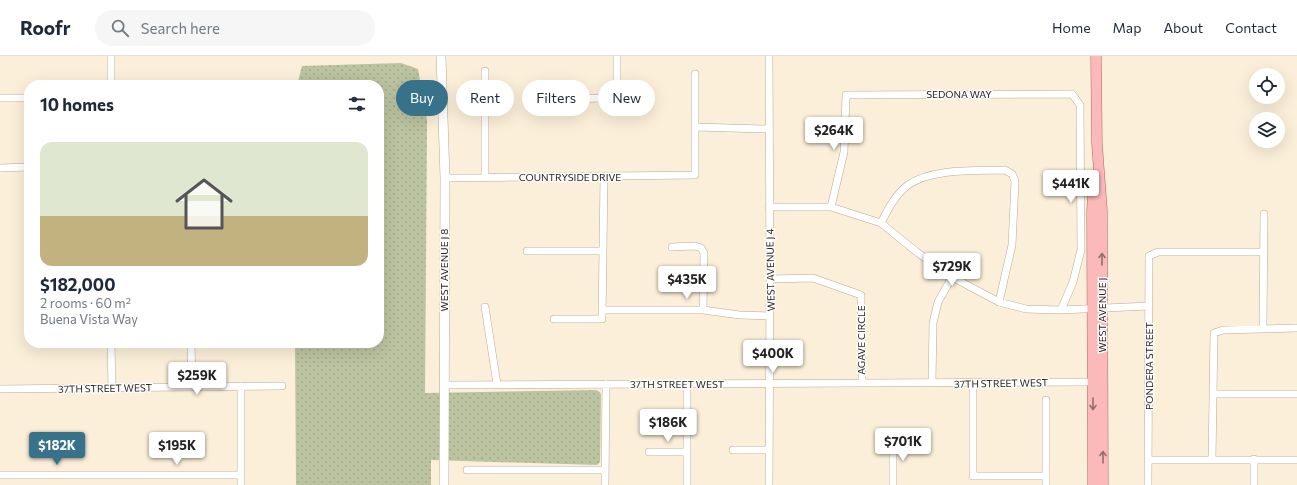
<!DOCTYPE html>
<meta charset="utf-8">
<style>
:root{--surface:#fff;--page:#f6f6f7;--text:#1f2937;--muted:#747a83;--line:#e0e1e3;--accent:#37718a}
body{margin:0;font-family:Commissioner,sans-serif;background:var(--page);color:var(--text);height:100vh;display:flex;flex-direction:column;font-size:15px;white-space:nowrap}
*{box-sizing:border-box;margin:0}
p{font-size:13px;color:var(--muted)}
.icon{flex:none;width:22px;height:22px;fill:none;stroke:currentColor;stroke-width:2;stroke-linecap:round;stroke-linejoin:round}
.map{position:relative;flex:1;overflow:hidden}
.details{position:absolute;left:24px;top:24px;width:360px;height:268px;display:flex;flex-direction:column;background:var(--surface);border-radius:16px;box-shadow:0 4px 16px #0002}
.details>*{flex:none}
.banner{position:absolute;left:396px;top:24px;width:380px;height:36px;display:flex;gap:8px}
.fabs{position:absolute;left:1249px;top:12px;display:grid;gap:8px}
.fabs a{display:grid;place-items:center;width:36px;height:36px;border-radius:50%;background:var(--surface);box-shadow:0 4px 16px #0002;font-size:20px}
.price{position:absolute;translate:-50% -34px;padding:0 9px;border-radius:4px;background:#fff;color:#222;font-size:13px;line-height:26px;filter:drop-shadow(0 1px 2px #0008)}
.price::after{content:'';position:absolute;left:50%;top:24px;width:12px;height:9px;margin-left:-6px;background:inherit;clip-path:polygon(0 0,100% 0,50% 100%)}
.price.current{background:var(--accent);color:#fff}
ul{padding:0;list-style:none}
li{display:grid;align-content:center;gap:8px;height:212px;padding:0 16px}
li span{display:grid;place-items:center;height:124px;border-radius:12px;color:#555}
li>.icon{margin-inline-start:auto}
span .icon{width:72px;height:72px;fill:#fffc;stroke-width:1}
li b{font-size:17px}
h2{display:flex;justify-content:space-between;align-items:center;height:48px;padding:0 16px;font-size:17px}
.pill{padding:0 14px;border-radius:18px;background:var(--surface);box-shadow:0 4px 16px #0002;font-size:14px;line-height:36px}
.pill.current{background:var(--accent);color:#fff}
header{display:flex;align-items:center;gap:24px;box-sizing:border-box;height:56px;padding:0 20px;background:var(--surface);border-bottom:1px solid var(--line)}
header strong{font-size:19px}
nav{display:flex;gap:22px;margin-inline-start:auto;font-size:14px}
.search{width:280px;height:36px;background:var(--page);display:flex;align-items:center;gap:10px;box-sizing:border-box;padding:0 14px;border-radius:22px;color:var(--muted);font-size:15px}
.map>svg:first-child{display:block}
.grass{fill:url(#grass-dots)}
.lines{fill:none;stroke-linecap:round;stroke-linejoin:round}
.street-casing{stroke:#b6ab97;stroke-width:8}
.secondary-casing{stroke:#b6ab97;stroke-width:10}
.primary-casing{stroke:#b06665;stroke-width:11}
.street{stroke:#fff;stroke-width:7}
.secondary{stroke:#fff;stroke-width:9}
.primary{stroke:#fbb9ba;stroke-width:10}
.oneway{stroke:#926e6b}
.labels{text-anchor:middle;stroke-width:3;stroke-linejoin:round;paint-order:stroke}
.street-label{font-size:10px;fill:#29241c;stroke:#fdfdfd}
</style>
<header>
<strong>Roofr</strong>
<div class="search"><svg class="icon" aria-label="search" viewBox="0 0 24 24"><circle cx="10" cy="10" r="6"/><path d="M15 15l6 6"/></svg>Search here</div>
<nav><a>Home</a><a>Map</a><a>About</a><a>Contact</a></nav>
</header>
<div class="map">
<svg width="1297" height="429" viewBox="0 0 1297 429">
<defs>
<pattern id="grass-dots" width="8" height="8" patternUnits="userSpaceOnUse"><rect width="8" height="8" fill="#bcc3a1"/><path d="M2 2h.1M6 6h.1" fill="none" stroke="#a2a78a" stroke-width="1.8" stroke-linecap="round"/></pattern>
</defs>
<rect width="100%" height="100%" fill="#fbefd9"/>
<!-- grass -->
<path class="grass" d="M 401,7 L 418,13 L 427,64 L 425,337 L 596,334 L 600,336 L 601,339 L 600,406 L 597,409 L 431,404 L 431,429 L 296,429 L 295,287 L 379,287 L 379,29 L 297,29 L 302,10 Z"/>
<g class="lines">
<!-- street casing -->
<g class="street-casing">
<path id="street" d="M 111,29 L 111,0
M 0,42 L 29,42
M 536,43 L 617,42 L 617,0
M 696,71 L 768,73
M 0,112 L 29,111
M 485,121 L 485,15
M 445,122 L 695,119 L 695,18
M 769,151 L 831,151 L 881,167 L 918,197 L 952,221 L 999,246 L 1026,253 L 1061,254 L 1149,250
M 831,151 L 844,96 L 846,39 L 1072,38 L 1080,49 L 1081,194 L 1073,226 L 1061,254
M 881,167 C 888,153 895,139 908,129 C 932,112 976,115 1005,114 L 1012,118 L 1015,125 L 1012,189 L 999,246
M 672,191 L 695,190 L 701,192 L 704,197 L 703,254
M 527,195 L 603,195
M 770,223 L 813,222 L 861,239 L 862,327
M 485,251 L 497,328
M 602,254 L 703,254 L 740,259 L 770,260
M 554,263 L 602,263 L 604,121
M 1263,273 L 1264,158
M 111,287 L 112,331
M 191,287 L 192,331
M 932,327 L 933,267 L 938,246 L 952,221
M 973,327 L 973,420 L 1046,420
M 444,329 L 1096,326
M 241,330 L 241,429
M 0,333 L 282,330
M 1213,338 L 1297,338
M 893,384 L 893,429
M 733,394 L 769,394
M 649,396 L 687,396
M 1212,403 L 1214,277 L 1223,274 L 1297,272
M 1254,403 L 1254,429
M 1149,404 L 1297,404
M 467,414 L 605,414
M 0,419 L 241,419
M 605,429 L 606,328
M 687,429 L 687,328
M 769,429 L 770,223 L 769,0
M 1046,429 L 1046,344
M 1148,429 L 1149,200 L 1158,196 L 1264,196"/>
</g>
<!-- secondary casing -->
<g class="secondary-casing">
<path id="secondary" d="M 441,0 L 445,122 L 444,429"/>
</g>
<!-- primary casing -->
<g class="primary-casing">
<path id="primary" d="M 1096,0 L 1097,88 L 1102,155 L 1103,429
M 1093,429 L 1092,155 L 1094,124"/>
</g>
<!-- street -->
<use href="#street" class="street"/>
<!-- secondary -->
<use href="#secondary" class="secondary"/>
<!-- primary -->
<use href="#primary" class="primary"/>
</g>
<!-- one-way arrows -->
<defs><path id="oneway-shaft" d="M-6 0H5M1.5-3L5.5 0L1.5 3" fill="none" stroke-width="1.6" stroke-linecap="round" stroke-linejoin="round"/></defs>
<g class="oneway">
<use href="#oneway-shaft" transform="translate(1102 203) rotate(-90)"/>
<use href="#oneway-shaft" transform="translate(1093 348) rotate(90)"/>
<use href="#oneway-shaft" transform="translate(1103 401) rotate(-90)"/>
</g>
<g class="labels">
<!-- street labels -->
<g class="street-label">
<text x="959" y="42">SEDONA WAY</text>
<text x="570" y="125">COUNTRYSIDE DRIVE</text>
<text transform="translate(444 214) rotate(-90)" y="4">WEST AVENUE J 8</text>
<text transform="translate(770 214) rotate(-91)" y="4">WEST AVENUE J 4</text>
<text transform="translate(1102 259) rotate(-90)" y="4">WEST AVENUE J</text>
<text transform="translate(861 284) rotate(-90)" y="4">AGAVE CIRCLE</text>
<text transform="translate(1149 310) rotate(-90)" y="4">PONDERA STREET</text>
<text transform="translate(1001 327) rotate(-1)" y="4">37TH STREET WEST</text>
<text x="677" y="332">37TH STREET WEST</text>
<text transform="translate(105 332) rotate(-1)" y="4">37TH STREET WEST</text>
</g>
</g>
</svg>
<div class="fabs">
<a><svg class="icon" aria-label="locate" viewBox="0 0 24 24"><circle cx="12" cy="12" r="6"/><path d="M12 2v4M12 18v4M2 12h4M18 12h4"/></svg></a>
<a><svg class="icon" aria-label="layers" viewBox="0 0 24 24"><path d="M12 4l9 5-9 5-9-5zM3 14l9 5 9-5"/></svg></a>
</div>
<b class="price" style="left:834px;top:95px">$264K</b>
<b class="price" style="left:1071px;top:148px">$441K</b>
<b class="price" style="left:952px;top:231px">$729K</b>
<b class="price" style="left:687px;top:244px">$435K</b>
<b class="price" style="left:773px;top:318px">$400K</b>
<b class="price" style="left:197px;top:340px">$259K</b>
<b class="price" style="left:668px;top:387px">$186K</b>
<b class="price" style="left:903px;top:406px">$701K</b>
<b class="price current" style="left:57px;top:410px">$182K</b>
<b class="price" style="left:177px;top:410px">$195K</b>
<div class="banner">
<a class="pill current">Buy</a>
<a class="pill">Rent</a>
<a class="pill">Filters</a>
<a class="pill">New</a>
</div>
<section class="details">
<h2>10 homes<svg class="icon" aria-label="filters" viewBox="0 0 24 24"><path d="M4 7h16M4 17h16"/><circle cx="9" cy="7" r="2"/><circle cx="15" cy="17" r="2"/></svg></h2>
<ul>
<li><span style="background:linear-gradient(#dfe7d0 60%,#c2b280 0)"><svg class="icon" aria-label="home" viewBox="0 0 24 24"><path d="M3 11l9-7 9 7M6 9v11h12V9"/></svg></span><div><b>$182,000</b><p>2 rooms · 60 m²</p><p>Buena Vista Way</p></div></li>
</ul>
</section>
</div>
